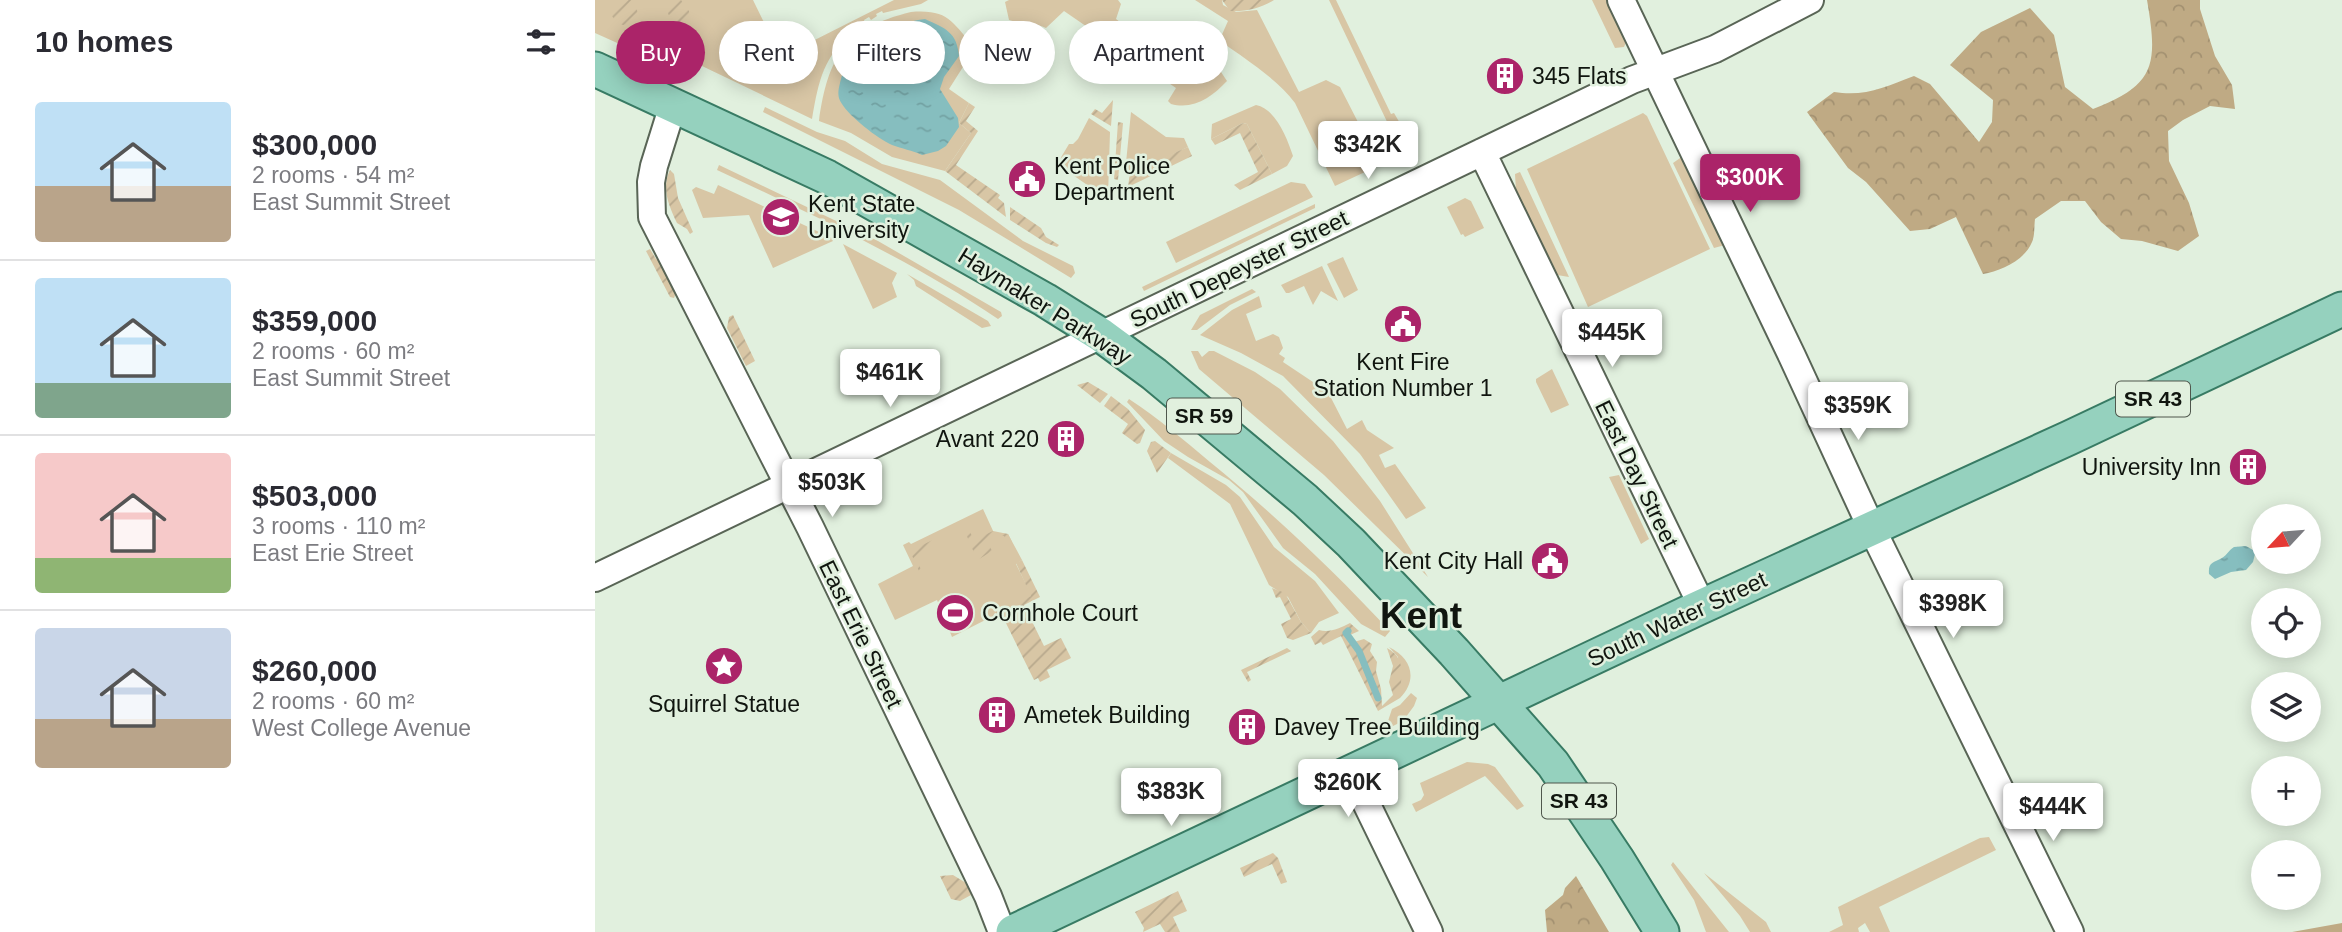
<!DOCTYPE html>
<meta charset="utf-8">
<style>
:root{--surface:#fff;--page:#f7f7f7;--text:#2b2b33;--muted:#7c7c81;--line:#e1e1e2;--accent:#ab2469}
body{margin:0;font-family:Helvetica,sans-serif;background:var(--page);color:var(--text);height:100vh;display:flex;flex-direction:column;font-size:26px;white-space:nowrap}
*{box-sizing:border-box;margin:0}
p{font-size:23px;color:var(--muted)}
.icon{flex:none;width:38px;height:38px;fill:none;stroke:currentColor;stroke-width:2;stroke-linecap:round;stroke-linejoin:round}
.map{position:relative;flex:1;overflow:hidden}
.panel{display:flex;flex-direction:column;background:var(--surface);width:595px}
.panel>*{flex:none}
.top-card{position:absolute;left:21px;top:21px;width:665px;height:63px;display:flex;gap:14px}
.needle{width:46px;rotate:244deg}
.fabs{position:absolute;left:1656px;top:504px;display:grid;gap:14px}
.fabs a{display:grid;place-items:center;width:70px;height:70px;border-radius:50%;background:var(--surface);box-shadow:0 4px 18px #0003;font-size:35px}
.price{position:absolute;translate:-50% -60px;padding:0 16px;border-radius:7px;background:#fff;color:#222;font-size:23px;line-height:46px;filter:drop-shadow(0 2px 4px #0008)}
.price::after{content:'';position:absolute;left:50%;top:42px;width:21px;height:16px;margin-left:-10px;background:inherit;clip-path:polygon(0 0,100% 0,50% 100%)}
.price.on{background:var(--accent);color:#fff}
ul{padding:0;list-style:none}
li{display:flex;align-items:center;gap:21px;height:175px;padding:0 35px}
li+li{border-top:2px solid var(--line)}
li span{display:grid;place-items:center;flex:none;width:196px;height:140px;border-radius:7px;color:#555}
li>.icon{margin-inline-start:auto}
span .icon{width:84px;height:84px;fill:#fffc;stroke-width:1}
li b{font-size:30px}
h2{display:flex;justify-content:space-between;align-items:center;height:84px;padding:0 35px;font-size:30px}
.chip{padding:0 24px;border-radius:32px;background:var(--surface);box-shadow:0 4px 18px #0003;font-size:24px;line-height:63px}
.chip.on{background:var(--accent);color:#fff}
main{display:flex;flex:1;min-height:0}
.map>svg:first-child{display:block}
.green{fill:#d8c6a5}
.forest{fill:url(#forest-crowns)}
.garden{fill:url(#garden-furrows)}
.water{fill:url(#water-ripples)}
.lines{fill:none;stroke-linecap:round;stroke-linejoin:round}
.stream{stroke:#86bebf;stroke-width:7}
.minor-casing{stroke:#596556;stroke-width:30}
.major-casing{stroke:#387b64;stroke-width:37}
.minor{stroke:#fff;stroke-width:26}
.major{stroke:#95d1be;stroke-width:33}
.labels{text-anchor:middle;stroke-width:5;stroke-linejoin:round;paint-order:stroke}
.shield{fill:#e1f0de;stroke:#4f574d;stroke-width:2}
.shield-label{font-size:21px;font-weight:bold;fill:#10150f}
.poi-label{font-size:23px;fill:#10150f;stroke:#e1f0de;text-anchor:start}
.street-label{font-size:23px;fill:#10150f;stroke:#e1f0de}
.town-label{font-size:37px;font-weight:bold;fill:#10150f;stroke:#e1f0de}
</style>
<main>
<section class="panel">
<h2>10 homes<svg class="icon" aria-label="filters" viewBox="0 0 24 24"><path d="M4 7h16M4 17h16"/><circle cx="9" cy="7" r="2"/><circle cx="15" cy="17" r="2"/></svg></h2>
<ul>
<li><span style="background:linear-gradient(#bfe0f5 60%,#b9a48a 0)"><svg class="icon" aria-label="home" viewBox="0 0 24 24"><path d="M3 11l9-7 9 7M6 9v11h12V9"/></svg></span><div><b>$300,000</b><p>2 rooms · 54 m²</p><p>East Summit Street</p></div></li>
<li><span style="background:linear-gradient(#bfe0f5 75%,#7fa58c 0)"><svg class="icon" aria-label="home" viewBox="0 0 24 24"><path d="M3 11l9-7 9 7M6 9v11h12V9"/></svg></span><div><b>$359,000</b><p>2 rooms · 60 m²</p><p>East Summit Street</p></div></li>
<li><span style="background:linear-gradient(#f6c9c9 75%,#8fb573 0)"><svg class="icon" aria-label="home" viewBox="0 0 24 24"><path d="M3 11l9-7 9 7M6 9v11h12V9"/></svg></span><div><b>$503,000</b><p>3 rooms · 110 m²</p><p>East Erie Street</p></div></li>
<li><span style="background:linear-gradient(#c9d6e8 65%,#b9a48a 0)"><svg class="icon" aria-label="home" viewBox="0 0 24 24"><path d="M3 11l9-7 9 7M6 9v11h12V9"/></svg></span><div><b>$260,000</b><p>2 rooms · 60 m²</p><p>West College Avenue</p></div></li>
</ul>
</section>
<div class="map">
<svg width="1747" height="932" viewBox="0 0 1747 932">
<defs>
<pattern id="forest-crowns" width="20" height="18" patternUnits="userSpaceOnUse" patternTransform="scale(1.75)"><rect width="20" height="18" fill="#bfaa84"/><path d="M2 6a3 3 0 1 1 6 0M12 15a3 3 0 1 1 6 0" fill="none" stroke="#a39171"/></pattern>
<pattern id="garden-furrows" width="10" height="10" patternUnits="userSpaceOnUse" patternTransform="scale(1.75)"><rect width="10" height="10" fill="#d8c6a5"/><path d="M-1 1l2-2M0 10L10 0M9 11l2-2" fill="none" stroke="#b8a98d"/></pattern>
<pattern id="water-ripples" width="26" height="14" patternUnits="userSpaceOnUse" patternTransform="scale(1.75)"><rect width="26" height="14" fill="#86bebf"/><path d="M2 4q2-2 4 0t4 0M15 11q2-2 4 0t4 0" fill="none" stroke="#73a2a3"/></pattern>
</defs>
<rect width="100%" height="100%" fill="#e1f0de"/>
<!-- green -->
<path class="green" d="M 0,0 L 158,0 L 186,57 L 299,0 L 333,0 L 326,4 L 288,13 L 287,11 L 281,14 L 282,16 L 276,20 L 274,17 L 269,20 L 270,23 L 258,27 L 259,30 C 228,58 224,79 217,119 L 107,66 L 69,64 L 0,33 Z
M 414,0 L 523,0 L 526,4 L 521,19 L 599,77 L 611,63 L 626,72 L 632,81 C 617,97 599,110 576,104 L 573,101 L 581,88 L 469,11 L 451,28 C 439,22 427,24 414,20 L 410,2 Z
M 600,0 L 627,0 L 628,5 L 641,12 L 662,10 L 704,92 L 731,80 L 745,87 L 785,165 L 740,186 L 700,103 C 687,85 666,70 648,57 C 640,51 632,47 625,39 L 633,21 Z
M 734,0 L 741,0 L 796,114 L 799,113 L 806,125 L 802,128 L 811,146 L 805,149 Z
M 997,0 L 1013,0 L 1032,40 L 1029,47 L 1020,48 Z
M 316,12 C 355,9 357,23 380,48 L 354,89 L 374,103 L 364,123 L 376,133 L 350,171 L 297,157 L 256,133 L 224,121 C 233,57 250,28 316,12 Z
M 435,49 L 452,58 L 442,72 L 414,52 Z
M 661,105 C 681,109 692,138 698,156 L 692,166 L 677,174 L 652,124 L 648,123 L 616,139 L 617,124 Z
M 170,107 L 222,132 L 250,141 L 287,164 L 345,180 L 428,241 L 478,266 L 480,273 L 476,278 L 364,210 L 168,112 Z
M 536,112 L 571,137 L 589,138 L 593,147 L 537,173 L 530,173 Z
M 1048,113 L 1052,116 L 1115,249 L 993,307 L 932,169 Z
M 494,118 L 515,132 L 513,197 L 511,198 L 462,164 L 474,144 L 478,144 L 483,139 Z
M 1088,156 L 1130,245 L 1119,248 L 1078,163 Z
M 124,165 L 283,241 L 406,312 L 407,316 L 403,319 C 316,260 218,215 122,170 Z
M 925,172 L 974,277 L 962,275 L 921,191 L 920,174 Z
M 696,182 L 710,184 L 718,197 L 581,263 L 571,242 Z
M 123,185 L 237,238 L 238,241 L 178,268 L 154,215 L 108,218 L 97,190 L 101,187 L 119,194 Z
M 870,198 L 876,201 L 889,228 L 870,237 L 868,234 L 866,235 L 852,207 Z
M 720,204 L 720,208 L 549,291 L 547,287 Z
M 248,244 L 302,273 L 297,283 L 302,297 L 278,309 Z
M 748,257 L 763,290 L 749,298 L 732,264 Z
M 727,266 L 743,301 L 726,291 L 718,305 L 709,286 L 694,293 L 691,293 L 686,285 Z
M 312,274 L 393,321 L 396,326 L 387,328 L 321,286 L 319,280 Z
M 657,289 L 661,292 L 635,305 L 602,330 L 596,330 L 605,315 Z
M 664,296 L 667,307 L 651,314 L 661,341 L 678,334 L 684,337 L 688,348 L 684,354 L 690,358 L 688,362 L 733,392 L 752,429 L 767,420 L 772,430 L 799,448 L 784,455 L 790,468 L 800,464 L 831,508 L 811,519 L 765,454 L 688,376 L 646,353 L 605,335 L 637,310 Z
M 603,351 L 607,357 L 614,351 L 619,351 L 660,372 L 685,389 L 738,441 L 785,501 L 833,577 L 729,475 L 604,369 L 596,351 Z
M 957,369 L 974,405 L 956,413 L 941,382 L 941,379 Z
M 534,399 C 563,418 589,440 615,462 C 679,514 738,570 795,631 L 790,637 L 766,624 L 720,574 L 688,548 L 648,492 L 634,480 L 593,457 L 569,441 L 532,402 Z
M 576,453 L 631,485 L 645,497 L 679,547 L 720,581 L 744,613 L 724,622 L 716,633 L 706,622 L 693,597 L 674,585 L 635,504 L 573,458 Z
M 1024,475 L 1054,539 L 1046,544 L 1014,477 Z
M 388,509 L 399,533 L 413,534 L 427,560 L 421,564 L 437,596 L 357,637 L 342,600 L 300,620 L 283,584 L 318,566 L 308,545 L 314,542 L 316,544 Z
M 794,647 C 817,658 823,680 805,698 L 803,657 Z
M 816,693 L 822,698 L 819,706 L 808,721 L 790,730 L 797,709 L 805,705 Z
M 872,762 L 893,764 L 900,767 L 929,806 L 922,810 L 890,776 L 821,812 L 817,804 L 826,800 L 829,795 L 825,783 Z
M 1394,837 L 1401,850 L 1284,907 L 1295,932 L 1275,932 L 1270,923 L 1263,928 L 1264,932 L 1234,932 L 1248,925 L 1243,907 L 1385,838 Z
M 1078,862 L 1134,932 L 1111,932 L 1099,900 L 1076,865 Z
M 1109,873 L 1171,922 L 1176,932 L 1155,932 L 1145,916 Z"/>
<!-- forest -->
<path class="forest" d="M 1552,0 L 1605,0 L 1605,9 L 1620,56 L 1637,85 L 1640,109 L 1615,106 L 1588,120 L 1573,131 L 1574,161 L 1594,203 L 1604,236 L 1583,251 L 1547,241 L 1526,239 L 1506,222 L 1490,201 L 1466,201 L 1440,219 C 1439,226 1440,236 1437,242 C 1430,260 1406,271 1388,274 L 1361,217 L 1335,229 L 1315,231 L 1271,182 L 1253,168 L 1212,112 L 1239,92 C 1270,97 1290,87 1319,76 L 1335,84 L 1384,142 L 1397,122 L 1398,100 L 1355,65 L 1386,32 L 1435,8 L 1459,35 L 1470,87 L 1498,109 C 1561,85 1563,64 1552,0 Z
M 981,876 L 1014,932 L 952,932 L 950,910 L 968,895 L 970,888 Z
M 1747,923 L 1747,932 L 1697,932 Z"/>
<!-- garden -->
<path class="garden" d="M 32,0 L 38,0 L 43,13 L 34,24 L 28,25 L 21,22 L 17,16 L 22,5 Z
M 73,0 L 86,0 L 94,11 L 94,17 L 90,24 L 82,26 C 74,19 70,10 73,0 Z
M 627,0 L 679,0 C 666,8 650,12 635,11 Z
M 518,100 L 516,126 L 496,114 L 500,109 L 507,113 Z
M 374,103 L 380,107 L 371,121 L 383,131 L 361,165 L 405,195 L 403,198 L 409,203 L 411,217 L 350,171 L 376,133 L 364,123 Z
M 523,122 L 528,123 L 523,180 L 519,179 Z
M 648,123 L 652,124 L 677,174 L 645,190 L 639,185 L 663,172 L 645,133 L 620,145 L 616,139 Z
M 593,147 L 597,156 L 533,187 L 535,172 Z
M 75,170 L 79,174 L 83,198 L 98,232 L 95,234 L 92,229 L 82,223 C 74,206 66,188 75,170 Z
M 415,207 L 446,228 L 451,237 L 464,245 L 462,247 L 451,243 L 415,220 Z
M 55,249 L 61,259 L 66,261 L 82,290 L 79,298 L 75,297 L 51,251 Z
M 138,315 L 160,361 L 151,366 L 132,328 L 134,317 Z
M 493,382 L 513,394 L 505,403 L 482,385 Z
M 516,396 L 533,409 L 550,430 L 545,443 L 542,444 L 527,433 L 533,424 L 509,406 Z
M 560,441 L 576,453 L 562,473 L 552,451 L 556,442 Z
M 372,526 L 379,540 L 398,531 L 413,534 L 417,542 L 413,544 L 409,536 L 399,536 L 392,540 L 397,551 L 381,561 L 376,561 L 380,555 L 368,527 Z
M 352,533 C 340,542 318,551 326,570 L 324,571 L 315,551 Z
M 427,560 L 445,597 L 429,605 L 449,646 L 466,638 L 476,658 L 452,670 L 455,677 L 445,682 L 443,678 L 439,680 L 406,613 L 389,621 L 388,619 L 436,596 L 421,563 Z
M 677,588 L 690,593 L 706,622 L 716,633 L 698,640 L 692,638 L 686,624 L 696,619 L 685,597 L 681,598 Z
M 755,623 L 764,631 L 755,635 L 759,642 L 769,639 L 777,644 L 775,651 L 782,662 L 781,671 L 786,689 L 787,706 L 798,695 L 794,682 L 798,666 L 792,648 C 813,659 805,678 805,698 L 783,711 L 746,636 L 728,645 L 726,642 L 720,645 L 716,637 L 724,630 C 735,633 745,628 755,623 Z
M 692,648 L 696,651 L 652,672 L 656,680 L 653,682 L 646,670 Z
M 678,853 L 683,858 L 692,882 L 686,884 L 677,864 L 649,877 L 645,868 Z
M 358,875 L 371,883 L 376,895 L 365,901 L 356,899 L 345,876 Z
M 583,891 L 592,911 L 578,917 L 585,932 L 570,932 L 565,924 L 548,932 L 549,928 L 540,912 Z"/>
<!-- water -->
<path class="water" d="M 330,19 C 350,28 362,32 364,56 L 349,77 L 345,89 L 363,118 L 364,127 L 351,146 L 343,151 L 327,155 C 317,150 307,149 297,145 C 282,138 255,117 247,104 C 242,97 243,91 245,83 C 253,44 293,24 330,19 Z
M 1651,546 L 1658,550 L 1660,554 L 1658,562 L 1651,570 L 1636,572 L 1620,579 L 1614,574 C 1613,562 1618,563 1627,558 C 1632,555 1634,550 1639,547 Z"/>
<g class="lines">
<!-- stream -->
<path class="stream" d="M 753,631 L 751,633 L 764,651 L 783,698"/>
<!-- minor casing -->
<g class="minor-casing">
<path id="minor" d="M 1026,0 L 1197,356 L 1276,527 L 1475,932
M 78,105 L 59,166 L 56,182 L 57,217 L 215,527 L 393,896 L 407,932
M 887,152 L 1107,606
M 0,578 L 1037,80 L 1120,49 L 1215,0
M 756,772 L 834,932"/>
</g>
<!-- major casing -->
<g class="major-casing">
<path id="major" d="M 0,69 L 232,177 L 450,300 L 506,335 L 559,374 L 710,500 L 756,543 L 859,652 L 958,764 L 1022,859 L 1067,932
M 418,932 L 1101,609 L 1474,438 L 1747,309"/>
</g>
<!-- minor -->
<use href="#minor" class="minor"/>
<!-- major -->
<use href="#major" class="major"/>
</g>
<!-- icons -->
<defs>
<g id="building-disc" transform="scale(2.0125)"><circle r="9.5" fill="#ab2469" stroke="#e1f0de"/><path d="M-4-6H4V6H1V3H-1V6H-4ZM-2.5-4.3h1.7v1.8h-1.7ZM.8-4.3h1.7v1.8H.8ZM-2.5-1h1.7V.8h-1.7ZM.8-1h1.7V.8H.8Z" fill="#fff"/></g>
<g id="civic-disc" transform="scale(2.0125)"><circle r="9.5" fill="#ab2469" stroke="#e1f0de"/><path d="M-.6-6.5H3V-4.5H.6V-3L4-1V1h2V6H-6V1h2V-1L-.6-3ZM-1.2 2.5V6h2.4V2.5Z" fill="#fff"/></g>
<g id="university-disc" transform="scale(2.0125)"><circle r="9.5" fill="#ab2469" stroke="#e1f0de"/><path d="M0-5L7-2L0 1L-7-2ZM-4 1L0 2.5L4 1V4Q0 6-4 4Z" fill="#fff"/></g>
<g id="stadium-disc" transform="scale(2.0125)"><circle r="9.5" fill="#ab2469" stroke="#e1f0de"/><path d="M0-5a6.5 5 0 1 0 0 10a6.5 5 0 1 0 0-10ZM-3.5-1.8h7v3.6h-7Z" fill="#fff"/></g>
<g id="sight-disc" transform="scale(2.0125)"><circle r="9.5" fill="#ab2469" stroke="#e1f0de"/><path d="M0-6L1.8-2.2L6-1.7L2.9 1.2L3.7 5.4L0 3.3L-3.7 5.4L-2.9 1.2L-6-1.7L-1.8-2.2Z" fill="#fff"/></g>
</defs>
<g fill-rule="evenodd">
<use href="#building-disc" x="910" y="76"/>
<use href="#civic-disc" x="432" y="179"/>
<use href="#university-disc" x="186" y="217"/>
<use href="#civic-disc" x="808" y="324"/>
<use href="#building-disc" x="471" y="439"/>
<use href="#building-disc" x="1653" y="467"/>
<use href="#civic-disc" x="955" y="561"/>
<use href="#stadium-disc" x="360" y="613"/>
<use href="#sight-disc" x="129" y="666"/>
<use href="#building-disc" x="402" y="715"/>
<use href="#building-disc" x="652" y="727"/>
</g>
<g class="labels">
<!-- shield labels -->
<g class="shield">
<rect x="1521" y="381.5" width="74" height="35" rx="5"/>
<rect x="572" y="398.5" width="74" height="35" rx="5"/>
<rect x="947" y="783.5" width="74" height="35" rx="5"/>
</g>
<g class="shield-label">
<text x="1558" y="406">SR 43</text>
<text x="609" y="423">SR 59</text>
<text x="984" y="808">SR 43</text>
</g>
<!-- poi labels -->
<g class="poi-label">
<text x="937" y="84">345 Flats</text>
<text x="459" y="174">Kent Police<tspan x="459" dy="26">Department</tspan></text>
<text x="213" y="212">Kent State<tspan x="213" dy="26">University</tspan></text>
<text x="808" y="370" text-anchor="middle">Kent Fire<tspan x="808" dy="26">Station Number 1</tspan></text>
<text x="444" y="447" text-anchor="end">Avant 220</text>
<text x="1626" y="475" text-anchor="end">University Inn</text>
<text x="928" y="569" text-anchor="end">Kent City Hall</text>
<text x="387" y="621">Cornhole Court</text>
<text x="129" y="712" text-anchor="middle">Squirrel Statue</text>
<text x="429" y="723">Ametek Building</text>
<text x="679" y="735">Davey Tree Building</text>
</g>
<!-- street labels -->
<g class="street-label">
<text transform="translate(644 269) rotate(-26)" y="8">South Depeyster Street</text>
<text transform="translate(450 306) rotate(32)" y="8">Haymaker Parkway</text>
<text transform="translate(1042 474) rotate(64)" y="8">East Day Street</text>
<text transform="translate(1082 619) rotate(-25)" y="8">South Water Street</text>
<text transform="translate(266 634) rotate(64)" y="8">East Erie Street</text>
</g>
<!-- town labels -->
<g class="town-label">
<text x="826" y="628">Kent</text>
</g>
</g>
</svg>
<div class="fabs">
<a><svg class="needle" viewBox="-14 -14 28 28"><path d="M0-13l5 13h-10z" fill="#e53935"/><path d="M0 13l5-13h-10z" fill="#7c7c81"/></svg></a>
<a><svg class="icon" aria-label="locate" viewBox="0 0 24 24"><circle cx="12" cy="12" r="6"/><path d="M12 2v4M12 18v4M2 12h4M18 12h4"/></svg></a>
<a><svg class="icon" aria-label="layers" viewBox="0 0 24 24"><path d="M12 4l9 5-9 5-9-5zM3 14l9 5 9-5"/></svg></a>
<a>+</a>
<a>−</a>
</div>
<b class="price" style="left:773px;top:181px">$342K</b>
<b class="price on" style="left:1155px;top:214px">$300K</b>
<b class="price" style="left:1017px;top:369px">$445K</b>
<b class="price" style="left:295px;top:409px">$461K</b>
<b class="price" style="left:1263px;top:442px">$359K</b>
<b class="price" style="left:237px;top:519px">$503K</b>
<b class="price" style="left:1358px;top:640px">$398K</b>
<b class="price" style="left:753px;top:819px">$260K</b>
<b class="price" style="left:576px;top:828px">$383K</b>
<b class="price" style="left:1458px;top:843px">$444K</b>
<div class="top-card">
<a class="chip on">Buy</a>
<a class="chip">Rent</a>
<a class="chip">Filters</a>
<a class="chip">New</a>
<a class="chip">Apartment</a>
</div>
</div>
</main>
